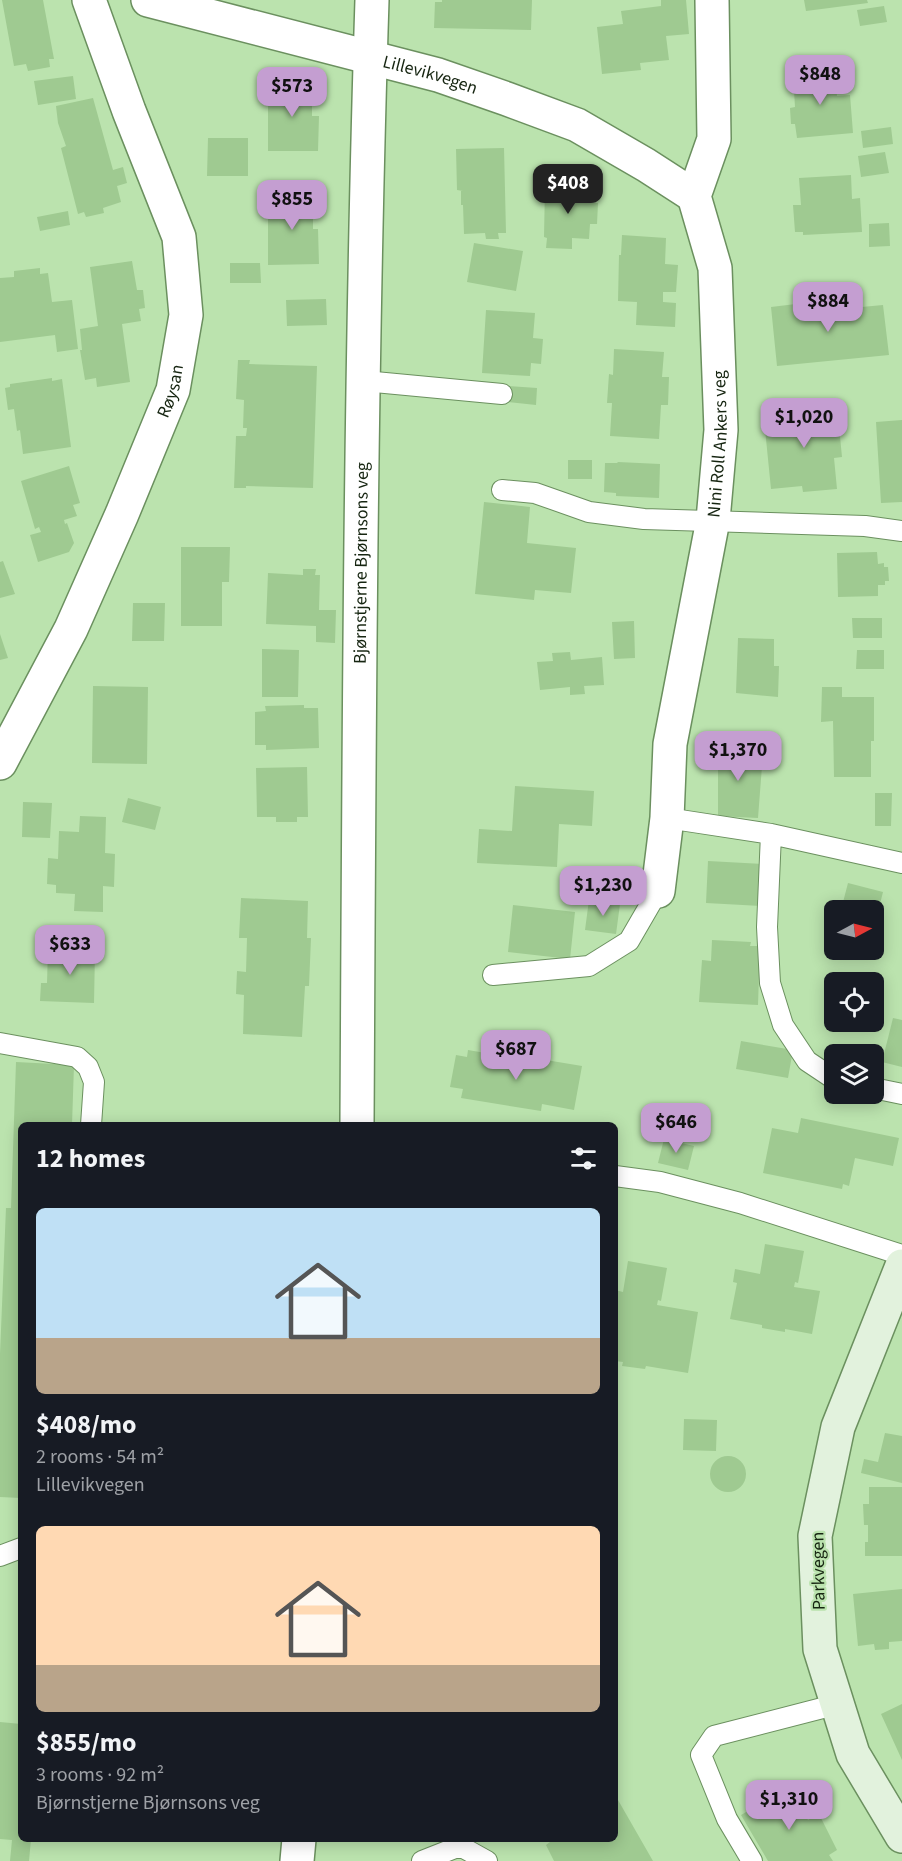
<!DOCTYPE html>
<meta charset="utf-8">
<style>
:root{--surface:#171b24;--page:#242831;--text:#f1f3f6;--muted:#9ea1a6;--accent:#c49ed1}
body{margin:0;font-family:"Source Sans 3",sans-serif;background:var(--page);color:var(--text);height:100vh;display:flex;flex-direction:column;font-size:22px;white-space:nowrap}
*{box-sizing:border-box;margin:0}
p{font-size:20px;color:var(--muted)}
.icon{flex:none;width:33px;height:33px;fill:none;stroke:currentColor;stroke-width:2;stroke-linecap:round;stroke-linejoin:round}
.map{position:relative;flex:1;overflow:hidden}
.sheet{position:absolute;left:18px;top:1122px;width:600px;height:720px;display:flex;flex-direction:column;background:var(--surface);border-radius:9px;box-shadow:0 3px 15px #0003}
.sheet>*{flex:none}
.needle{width:39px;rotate:83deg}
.tools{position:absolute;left:824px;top:900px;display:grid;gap:12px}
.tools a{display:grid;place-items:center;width:60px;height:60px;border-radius:9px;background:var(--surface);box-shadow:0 3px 15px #0003;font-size:30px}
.price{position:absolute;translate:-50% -51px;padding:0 14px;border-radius:12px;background:var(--accent);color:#111;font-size:20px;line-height:39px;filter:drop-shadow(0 2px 3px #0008)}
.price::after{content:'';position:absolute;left:50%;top:36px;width:18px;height:14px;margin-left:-9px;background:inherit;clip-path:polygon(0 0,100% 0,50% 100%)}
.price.on{background:#222;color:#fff}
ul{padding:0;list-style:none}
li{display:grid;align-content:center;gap:12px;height:318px;padding:0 18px}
li span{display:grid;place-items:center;height:186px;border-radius:9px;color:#555}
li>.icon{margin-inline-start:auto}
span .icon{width:108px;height:108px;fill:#fffc;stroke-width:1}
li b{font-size:26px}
h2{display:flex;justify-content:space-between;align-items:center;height:72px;padding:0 18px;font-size:26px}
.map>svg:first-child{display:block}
.building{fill:#9fca91}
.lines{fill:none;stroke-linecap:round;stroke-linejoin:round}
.lane-casing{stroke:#6b905f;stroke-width:22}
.street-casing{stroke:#6b905f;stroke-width:36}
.secondary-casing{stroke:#6b905f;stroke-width:36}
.lane{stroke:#fff;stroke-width:20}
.street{stroke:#fff;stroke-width:33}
.secondary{stroke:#e2f2dd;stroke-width:33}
.labels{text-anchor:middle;stroke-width:4.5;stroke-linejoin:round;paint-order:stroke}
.street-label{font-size:18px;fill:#162511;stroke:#bbe3ae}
</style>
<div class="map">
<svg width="902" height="1861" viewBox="0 0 902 1861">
<rect width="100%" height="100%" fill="#bbe3ae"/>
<!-- building -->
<path class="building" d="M 2,0 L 43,0 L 54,59 L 49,59 L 50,67 L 28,71 L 26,64 L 14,66 Z
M 442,0 L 532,0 L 531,30 L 434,28 L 435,2 L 442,2 Z
M 661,0 L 686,0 L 689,34 L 666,36 L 669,60 L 640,63 L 641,70 L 602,74 L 597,27 L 623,24 L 621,11 L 661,6 Z
M 804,0 L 867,0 L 868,3 L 806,11 Z
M 884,6 L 887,22 L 860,26 L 857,10 Z
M 835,70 L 837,96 L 850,95 L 853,133 L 797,138 L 795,124 L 791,124 L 790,108 L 795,107 L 793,74 Z
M 73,76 L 76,99 L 38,105 L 34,81 Z
M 268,83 L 312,83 L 312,116 L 319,116 L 318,151 L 268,151 Z
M 93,98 L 113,170 L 123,167 L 127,183 L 117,186 L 121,202 L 103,208 L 104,213 L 86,217 L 84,212 L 78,214 L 61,148 L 66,146 L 58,123 L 56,106 Z
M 891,127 L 893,144 L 863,148 L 861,131 Z
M 208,138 L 248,138 L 248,176 L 207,176 Z
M 504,148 L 506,233 L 498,233 L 499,239 L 486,239 L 485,233 L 464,234 L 463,205 L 461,205 L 461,191 L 463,191 L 457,190 L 456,149 Z
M 885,152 L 889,173 L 861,177 L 858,156 Z
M 851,175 L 852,199 L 860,198 L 862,232 L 803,235 L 803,232 L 795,232 L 793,205 L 801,205 L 799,178 Z
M 545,186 L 591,187 L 590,203 L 598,203 L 597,224 L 590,224 L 589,239 L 572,238 L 572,249 L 546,248 L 547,238 L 544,237 Z
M 268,196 L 313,196 L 313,229 L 318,229 L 319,264 L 268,265 Z
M 68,211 L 70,225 L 40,231 L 37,217 Z
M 889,223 L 890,246 L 869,247 L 869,224 Z
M 622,235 L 666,238 L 665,264 L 678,265 L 676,292 L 663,292 L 663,302 L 676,303 L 675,327 L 636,325 L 637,302 L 618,301 L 619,255 L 621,255 Z
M 474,243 L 523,251 L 516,291 L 467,282 Z
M 132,261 L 137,290 L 143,290 L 145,308 L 139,309 L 141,321 L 122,324 L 130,382 L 97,387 L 96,378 L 85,380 L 80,350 L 82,350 L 80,329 L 98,326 L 90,267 Z
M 230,263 L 260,263 L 261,283 L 230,283 Z
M 40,268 L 40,274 L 48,273 L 52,302 L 72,300 L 78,349 L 57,352 L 55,335 L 0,342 L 0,278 L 14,277 L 14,271 Z
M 326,299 L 327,325 L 287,326 L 286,300 Z
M 829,300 L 830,310 L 883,305 L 889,355 L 777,366 L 771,307 Z
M 486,310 L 535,313 L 533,338 L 543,339 L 541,364 L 531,363 L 530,376 L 482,373 Z
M 614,349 L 664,352 L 662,377 L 669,377 L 668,405 L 661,405 L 659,439 L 610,436 L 612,403 L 607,403 L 609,374 L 613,375 Z
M 238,360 L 250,360 L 249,364 L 317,366 L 313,488 L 246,486 L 246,488 L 234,488 L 236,436 L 246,436 L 247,428 L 243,428 L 244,400 L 236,399 Z
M 52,378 L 52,381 L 62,379 L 71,447 L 23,454 L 20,430 L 17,431 L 14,409 L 8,410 L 5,388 L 10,387 L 10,384 Z
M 508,386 L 537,388 L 536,405 L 507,402 Z
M 837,406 L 842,457 L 834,458 L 837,489 L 803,492 L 802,486 L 771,489 L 764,419 L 797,416 L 796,410 Z
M 902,420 L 902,502 L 881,503 L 876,422 Z
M 568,460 L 592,460 L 592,479 L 568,479 Z
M 618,462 L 660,464 L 659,498 L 616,496 L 616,493 L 604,492 L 605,463 L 617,463 Z
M 69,466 L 80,503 L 73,505 L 77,516 L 64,520 L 65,524 L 67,523 L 74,543 L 69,552 L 38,562 L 30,535 L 41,532 L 39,527 L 35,529 L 21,481 Z
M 484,502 L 530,507 L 527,543 L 576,548 L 571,593 L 535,590 L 534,600 L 475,594 Z
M 181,547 L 230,547 L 229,582 L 222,582 L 222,626 L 181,626 Z
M 877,552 L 878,564 L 884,563 L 884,567 L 888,567 L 889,581 L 885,581 L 885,585 L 878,585 L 878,596 L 838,597 L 837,553 Z
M 3,561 L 15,594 L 0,598 L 0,562 Z
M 303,569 L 316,569 L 315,575 L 320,575 L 319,610 L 336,610 L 335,643 L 316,642 L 316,626 L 266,624 L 268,573 L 303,575 Z
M 133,603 L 165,603 L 164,641 L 132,641 Z
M 852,618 L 882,618 L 882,638 L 853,638 Z
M 634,621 L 635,658 L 614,659 L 612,622 Z
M 0,634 L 8,658 L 0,660 Z
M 738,638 L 774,639 L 774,666 L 779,666 L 778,697 L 736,693 Z
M 262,649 L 299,650 L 298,697 L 262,697 Z
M 857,650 L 884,650 L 884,669 L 856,669 Z
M 570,652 L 571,660 L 602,657 L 604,685 L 584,686 L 585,694 L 570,695 L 570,687 L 540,690 L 537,662 L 553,661 L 552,653 Z
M 93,686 L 148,687 L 147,764 L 92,763 Z
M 822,687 L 842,687 L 842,697 L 874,697 L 874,741 L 871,741 L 871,777 L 834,777 L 833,721 L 821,722 Z
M 304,705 L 304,708 L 318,708 L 319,748 L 266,750 L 266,745 L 255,745 L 255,712 L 266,711 L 265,706 Z
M 710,750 L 763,753 L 758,818 L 718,816 L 718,770 L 709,769 Z
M 307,767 L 308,817 L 297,817 L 297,822 L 276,822 L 276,817 L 257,817 L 256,768 Z
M 515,786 L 594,791 L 592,826 L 559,824 L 557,867 L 477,863 L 479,829 L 512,831 Z
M 875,793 L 892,793 L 891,826 L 875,826 Z
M 128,798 L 161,807 L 155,830 L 122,822 Z
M 23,802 L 52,803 L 50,838 L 22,837 Z
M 80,816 L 106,817 L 105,853 L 115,854 L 114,887 L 103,886 L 103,912 L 74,911 L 75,894 L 56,893 L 56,885 L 47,884 L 48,858 L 58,859 L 59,831 L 79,832 Z
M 708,861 L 763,864 L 761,906 L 706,903 Z
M 848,883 L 883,892 L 874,928 L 873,910 L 841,910 Z
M 241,898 L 308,901 L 307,938 L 311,938 L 309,986 L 305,986 L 302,1037 L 243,1034 L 244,995 L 236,994 L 237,971 L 246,972 L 247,938 L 239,938 Z
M 589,900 L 620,904 L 616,934 L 585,930 Z
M 513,905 L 575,912 L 570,959 L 508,952 Z
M 712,940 L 751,942 L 750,946 L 760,946 L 758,1005 L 699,1002 L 702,960 L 711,961 Z
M 62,943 L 73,943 L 72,951 L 95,952 L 94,1003 L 40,1001 L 41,983 L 47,983 L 48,950 L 62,951 Z
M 893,1018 L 902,1020 L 902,1067 L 882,1062 Z
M 741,1041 L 793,1050 L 788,1078 L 736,1069 Z
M 468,1050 L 521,1059 L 522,1056 L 582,1066 L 574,1110 L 542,1104 L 541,1111 L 461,1098 L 463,1089 L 450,1087 L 456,1055 L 467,1057 Z
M 16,1062 L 74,1065 L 72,1125 L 21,1125 L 21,1498 L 0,1497 L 0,1354 L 6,1208 L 11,1208 Z
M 801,1118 L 899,1138 L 893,1166 L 855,1158 L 849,1186 L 843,1184 L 842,1189 L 763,1173 L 772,1128 L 798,1133 Z
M 664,1139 L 694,1146 L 688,1170 L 658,1163 Z
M 765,1244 L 804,1251 L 798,1283 L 795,1282 L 794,1287 L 820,1291 L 812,1334 L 785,1329 L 785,1332 L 762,1328 L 762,1325 L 730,1319 L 737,1283 L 733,1282 L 735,1269 L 760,1274 Z
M 628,1261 L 667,1268 L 661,1301 L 658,1300 L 657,1305 L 698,1312 L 688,1373 L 646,1366 L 645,1369 L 622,1366 L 623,1362 L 615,1361 L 615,1290 L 623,1292 Z
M 684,1419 L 717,1420 L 716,1451 L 683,1450 Z
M 885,1433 L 902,1436 L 902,1483 L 861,1473 L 864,1459 L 878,1462 Z
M710 1474a18 18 0 1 1 36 0a18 18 0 1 1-36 0Z
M 869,1487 L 902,1487 L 902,1556 L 865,1556 L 865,1542 L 868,1542 L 868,1525 L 864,1525 L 863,1504 L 869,1504 Z
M 902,1589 L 902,1641 L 889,1642 L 889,1649 L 875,1650 L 874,1644 L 858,1646 L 853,1594 Z
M 902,1704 L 902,1760 L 881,1714 Z
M 0,1722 L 21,1724 L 21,1839 L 31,1839 L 29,1861 L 10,1861 L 12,1840 L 0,1839 Z
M 789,1787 L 808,1820 L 819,1814 L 837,1850 L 829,1855 L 833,1861 L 768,1861 L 741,1815 Z
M 618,1800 L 653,1861 L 554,1861 L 546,1845 L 554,1839 L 615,1839 L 615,1802 Z"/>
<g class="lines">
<!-- lane casing -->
<g class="lane-casing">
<path id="lane" d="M 364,381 L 502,394
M 502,490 L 535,493 L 589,512 L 644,519 L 865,526 L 902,531
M 667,818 L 771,834 L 902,863
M 771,834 L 767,927 L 770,983 L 783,1025 L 807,1061 L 834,1079
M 493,975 L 589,966 L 629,941 L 658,891
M 0,1043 L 77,1057 L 88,1067 L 94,1082 L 91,1125
M 873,1088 L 902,1094
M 615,1176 L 660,1182 L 740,1203 L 902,1255
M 0,1556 L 21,1548
M 422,1861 L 460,1846 L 487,1861
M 752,1861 L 727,1819 L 701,1755 L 714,1736 L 838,1704"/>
</g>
<!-- street casing -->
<g class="street-casing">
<g id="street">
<path id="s1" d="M 148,0 L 438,75 L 507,99 L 577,125 L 646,165 L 694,196"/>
<path id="s2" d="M 0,763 L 71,629 L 122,514 L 173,390 L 186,315 L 179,237 L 129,111 L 89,0"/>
<path id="s3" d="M 658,891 L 667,818 L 670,744 L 713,520 L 721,430 L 715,268 L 694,196 L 714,139 L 712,0"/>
<path id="s4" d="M 357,1125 C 359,750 360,375 372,0"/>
<path d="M 297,1861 L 299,1839"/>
</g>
</g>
<!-- secondary casing -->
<g class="secondary-casing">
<path id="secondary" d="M 902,1266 L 838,1427 L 815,1536 L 820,1649 L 853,1754 L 902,1836"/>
</g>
<!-- lane -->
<use href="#lane" class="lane"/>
<!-- street -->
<use href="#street" class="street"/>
<!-- secondary -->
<use href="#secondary" class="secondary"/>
</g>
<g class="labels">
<!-- street labels -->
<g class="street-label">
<text dy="6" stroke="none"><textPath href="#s1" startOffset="292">Lillevikvegen</textPath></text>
<text dy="6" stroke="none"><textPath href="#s2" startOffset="410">Røysan</textPath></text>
<text dy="6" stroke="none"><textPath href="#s3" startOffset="452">Nini Roll Ankers veg</textPath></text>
<text dy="6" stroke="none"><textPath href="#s4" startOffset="562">Bjørnstjerne Bjørnsons veg</textPath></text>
<text transform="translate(818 1571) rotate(-91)" y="6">Parkvegen</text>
</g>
</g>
</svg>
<div class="tools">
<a><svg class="needle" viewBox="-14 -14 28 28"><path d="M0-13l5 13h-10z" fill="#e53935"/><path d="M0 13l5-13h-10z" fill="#9ea1a6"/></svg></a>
<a><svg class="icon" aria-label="locate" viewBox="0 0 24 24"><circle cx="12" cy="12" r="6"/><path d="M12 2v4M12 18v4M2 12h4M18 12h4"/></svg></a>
<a><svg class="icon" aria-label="layers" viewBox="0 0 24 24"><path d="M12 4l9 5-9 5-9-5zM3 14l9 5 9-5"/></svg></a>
</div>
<b class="price" style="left:820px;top:106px">$848</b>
<b class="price" style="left:292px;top:118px">$573</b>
<b class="price on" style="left:568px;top:215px">$408</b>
<b class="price" style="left:292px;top:231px">$855</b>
<b class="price" style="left:828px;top:333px">$884</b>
<b class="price" style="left:804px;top:449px">$1,020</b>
<b class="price" style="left:738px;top:782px">$1,370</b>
<b class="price" style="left:603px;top:917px">$1,230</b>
<b class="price" style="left:70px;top:976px">$633</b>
<b class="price" style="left:516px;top:1081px">$687</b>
<b class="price" style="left:676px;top:1154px">$646</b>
<b class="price" style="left:789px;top:1831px">$1,310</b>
<section class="sheet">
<h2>12 homes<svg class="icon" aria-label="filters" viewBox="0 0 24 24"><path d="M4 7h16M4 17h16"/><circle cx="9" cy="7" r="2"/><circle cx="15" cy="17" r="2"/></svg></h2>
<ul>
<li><span style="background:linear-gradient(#bfe0f5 70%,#b9a48a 0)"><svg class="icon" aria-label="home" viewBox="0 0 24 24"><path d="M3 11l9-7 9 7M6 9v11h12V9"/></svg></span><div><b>$408/mo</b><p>2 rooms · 54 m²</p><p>Lillevikvegen</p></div></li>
<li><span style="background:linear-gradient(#ffd9b3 75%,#b9a48a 0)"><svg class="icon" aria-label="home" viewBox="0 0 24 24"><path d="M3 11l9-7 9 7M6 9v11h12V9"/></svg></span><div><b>$855/mo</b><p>3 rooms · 92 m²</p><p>Bjørnstjerne Bjørnsons veg</p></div></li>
</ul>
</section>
</div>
